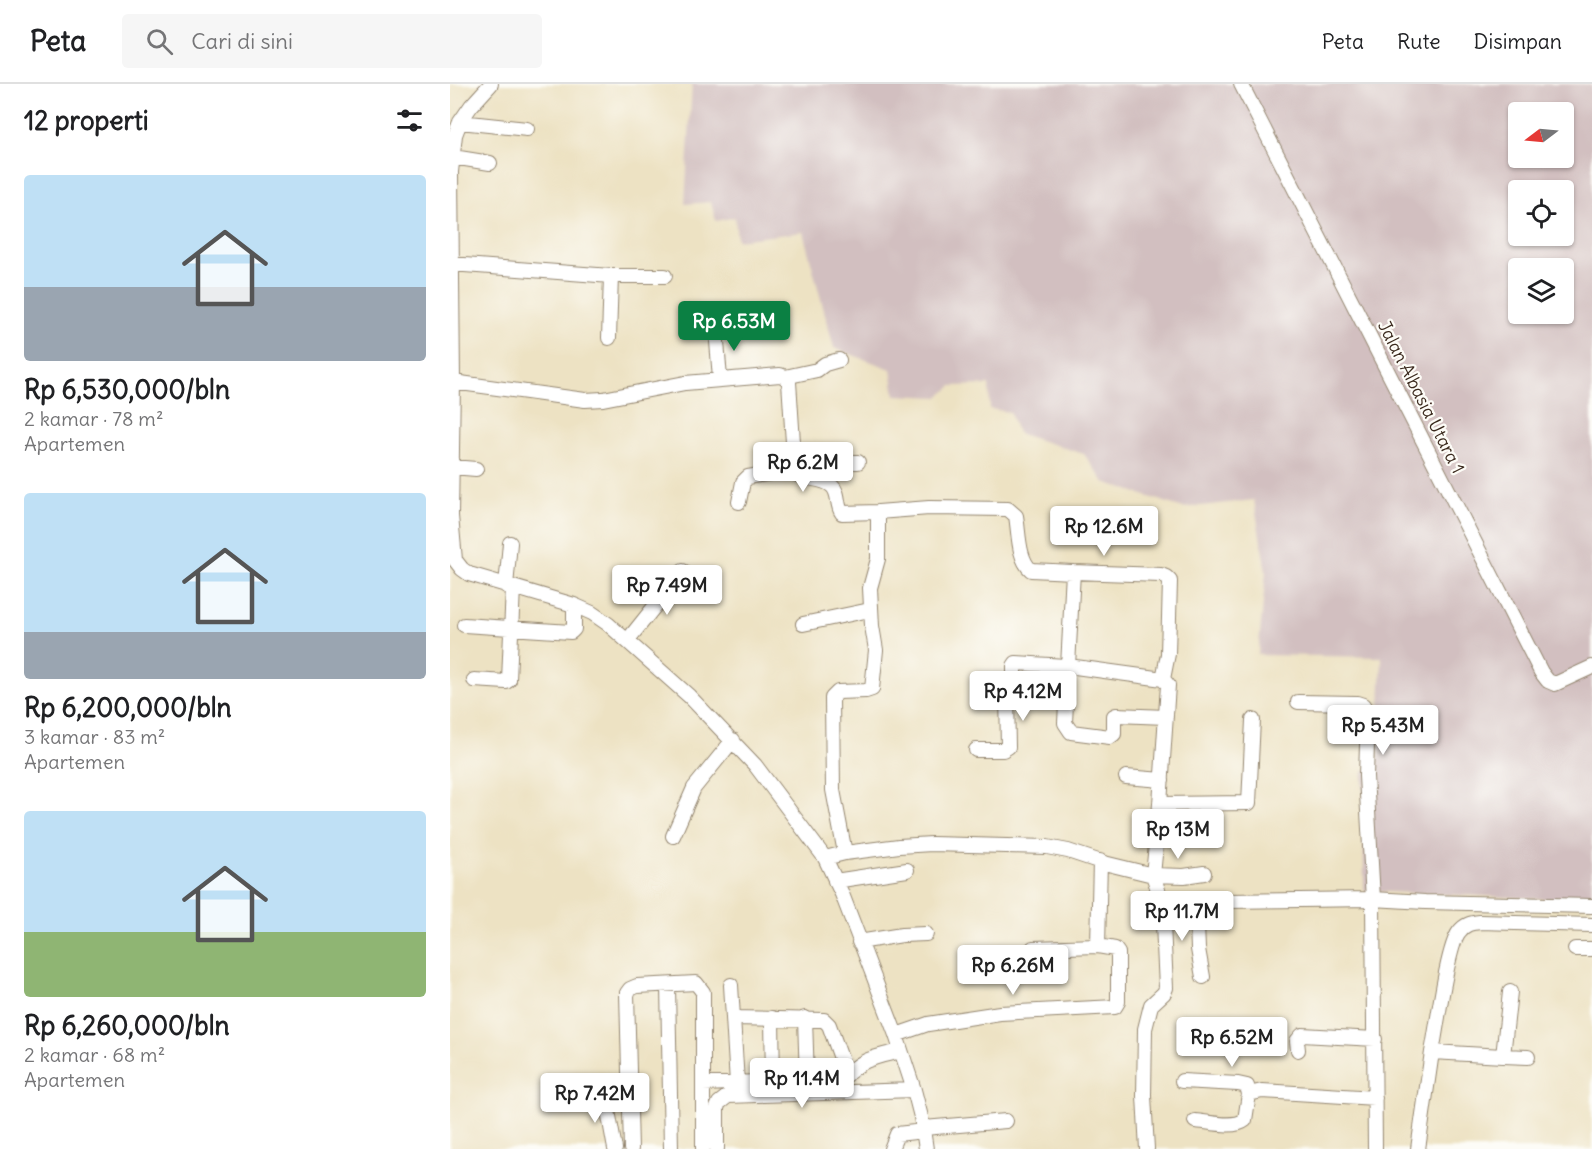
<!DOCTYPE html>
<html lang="id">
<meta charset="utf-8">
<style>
:root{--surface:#fff;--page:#f6f6f6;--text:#202124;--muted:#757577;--line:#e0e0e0;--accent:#0b8043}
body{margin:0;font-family:Delius,sans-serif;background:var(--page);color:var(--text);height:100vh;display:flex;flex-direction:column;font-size:22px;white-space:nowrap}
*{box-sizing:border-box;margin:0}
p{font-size:20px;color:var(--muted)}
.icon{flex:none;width:33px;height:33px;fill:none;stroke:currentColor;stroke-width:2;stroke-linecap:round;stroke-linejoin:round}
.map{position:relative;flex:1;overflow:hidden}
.side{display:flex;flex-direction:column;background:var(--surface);width:450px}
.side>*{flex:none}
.needle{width:39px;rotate:254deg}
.buttons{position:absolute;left:1058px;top:18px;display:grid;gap:12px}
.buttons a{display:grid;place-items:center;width:66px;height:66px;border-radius:6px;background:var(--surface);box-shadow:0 2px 4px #0004;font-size:30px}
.price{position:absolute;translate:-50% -51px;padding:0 14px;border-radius:6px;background:#fff;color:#222;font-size:20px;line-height:39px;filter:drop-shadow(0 2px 3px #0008)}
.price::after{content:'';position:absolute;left:50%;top:36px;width:18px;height:14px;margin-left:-9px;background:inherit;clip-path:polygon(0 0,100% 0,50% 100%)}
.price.current{background:var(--accent);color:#fff}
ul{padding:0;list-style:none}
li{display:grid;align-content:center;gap:12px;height:318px;padding:0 24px}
li span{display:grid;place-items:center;height:186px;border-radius:6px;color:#555}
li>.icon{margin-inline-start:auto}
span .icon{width:108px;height:108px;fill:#fffc;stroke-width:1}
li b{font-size:26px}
h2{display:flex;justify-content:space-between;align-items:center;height:72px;padding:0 24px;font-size:26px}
header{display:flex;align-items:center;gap:36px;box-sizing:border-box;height:84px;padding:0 30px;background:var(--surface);border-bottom:2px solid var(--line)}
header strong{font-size:28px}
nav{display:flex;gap:33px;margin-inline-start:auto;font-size:21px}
.search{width:420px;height:54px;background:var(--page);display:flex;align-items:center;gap:15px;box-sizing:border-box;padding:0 21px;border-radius:6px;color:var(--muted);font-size:22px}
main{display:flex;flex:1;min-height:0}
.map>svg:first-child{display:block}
.industrial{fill:#d2bfc0;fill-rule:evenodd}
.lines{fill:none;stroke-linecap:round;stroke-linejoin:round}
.minor-casing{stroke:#948670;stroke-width:16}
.minor{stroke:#fff;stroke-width:14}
.labels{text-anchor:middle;stroke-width:4.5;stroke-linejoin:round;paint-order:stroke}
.street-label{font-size:18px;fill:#3b2a1e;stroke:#fdfcf7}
</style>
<header>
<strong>Peta</strong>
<div class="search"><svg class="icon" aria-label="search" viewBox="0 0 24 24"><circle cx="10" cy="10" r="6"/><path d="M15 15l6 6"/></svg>Cari di sini</div>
<nav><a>Peta</a><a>Rute</a><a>Disimpan</a></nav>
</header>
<main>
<section class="side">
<h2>12 properti<svg class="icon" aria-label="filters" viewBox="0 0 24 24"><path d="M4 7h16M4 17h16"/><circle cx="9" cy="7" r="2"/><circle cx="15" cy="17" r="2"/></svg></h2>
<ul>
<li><span style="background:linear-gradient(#bfe0f5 60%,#9aa5b1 0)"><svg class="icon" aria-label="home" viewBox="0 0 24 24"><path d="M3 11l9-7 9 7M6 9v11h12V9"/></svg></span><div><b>Rp 6,530,000/bln</b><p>2 kamar · 78 m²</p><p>Apartemen</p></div></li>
<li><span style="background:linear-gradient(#bfe0f5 75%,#9aa5b1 0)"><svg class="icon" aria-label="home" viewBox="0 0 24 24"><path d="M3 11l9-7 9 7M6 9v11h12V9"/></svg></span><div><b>Rp 6,200,000/bln</b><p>3 kamar · 83 m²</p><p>Apartemen</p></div></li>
<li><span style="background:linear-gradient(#bfe0f5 65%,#8fb573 0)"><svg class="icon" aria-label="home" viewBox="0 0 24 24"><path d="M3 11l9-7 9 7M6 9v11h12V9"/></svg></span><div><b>Rp 6,260,000/bln</b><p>2 kamar · 68 m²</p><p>Apartemen</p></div></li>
</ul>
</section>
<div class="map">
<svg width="1142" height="1065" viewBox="0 0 1142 1065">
<rect width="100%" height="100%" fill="#fdfcf7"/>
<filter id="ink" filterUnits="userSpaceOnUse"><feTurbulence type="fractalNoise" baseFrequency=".0167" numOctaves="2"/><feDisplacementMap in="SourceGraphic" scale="12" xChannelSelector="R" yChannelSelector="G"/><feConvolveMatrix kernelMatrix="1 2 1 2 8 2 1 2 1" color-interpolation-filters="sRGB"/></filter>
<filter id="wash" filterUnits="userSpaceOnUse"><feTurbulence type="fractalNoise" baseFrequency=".008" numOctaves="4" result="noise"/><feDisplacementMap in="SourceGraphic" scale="24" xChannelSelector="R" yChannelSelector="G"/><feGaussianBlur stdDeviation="1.35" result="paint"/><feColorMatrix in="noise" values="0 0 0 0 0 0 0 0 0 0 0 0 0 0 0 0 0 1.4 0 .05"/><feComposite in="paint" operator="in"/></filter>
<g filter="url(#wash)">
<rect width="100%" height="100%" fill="#ede2c3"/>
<!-- industrial -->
<path class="industrial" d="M 242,0 L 1142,0 L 1142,817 L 914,807 L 913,687 L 928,680 L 932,573 L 808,571 L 816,488 L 804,416 L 733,424 L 654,398 L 634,370 L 567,349 L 560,328 L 540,325 L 539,301 L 502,302 L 489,313 L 445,311 L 441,285 L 384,264 L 353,148 L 287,156 L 285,133 L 266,137 L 261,118 L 235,120 ZM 1068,28 L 1113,28 L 1113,74 L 1068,74 ZM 1068,106 L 1113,106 L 1113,152 L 1068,152 ZM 1068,184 L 1113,184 L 1113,230 L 1068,230 Z"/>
</g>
<g filter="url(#ink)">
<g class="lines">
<!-- minor casing -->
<g class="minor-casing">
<path id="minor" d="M 41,0 L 21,22 L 10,38 L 5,51 L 1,88 L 3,298 L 1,432 L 5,476 L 12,485 L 19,490 L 124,521 L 142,529 L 158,540 L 239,612 L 305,681 L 375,774 L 392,810 L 446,951 L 464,1006 L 471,1033 L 476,1065
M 791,0 L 1091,588 L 1098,597 L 1105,600 L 1142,583
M 10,38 L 77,45
M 3,73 L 40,79
M 1,180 L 161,192 L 215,192
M 266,245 L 270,295
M 159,254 L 161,192
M 335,293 L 367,286 L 375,280 L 389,276
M 3,298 L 135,316 L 153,315 L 235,299 L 330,291 L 335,293 L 339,298 L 345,389 C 356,397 372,393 382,402 C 390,409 386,421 392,429 L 428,428 L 428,475 L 420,504 L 422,542 L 426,566 L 422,605 L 416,607 L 388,608 L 382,614 L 383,706 L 395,769
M 2,383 L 26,385
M 376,398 L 380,382 L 383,378 L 408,378
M 289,418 L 293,398 L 298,393 L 344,385
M 428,428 L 479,424 L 558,425 L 566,432 C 569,449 568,475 581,486 L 623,488 L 618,582 L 713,595 L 718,601 L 710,720 L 703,791 L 734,792 L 754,789
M 623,488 L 711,491 L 716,493 L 720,497 L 718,570 L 713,595
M 56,502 L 60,459
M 353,540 L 420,526
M 14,541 L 121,548 L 124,545 L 124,521
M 177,557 L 233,487
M 607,582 L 607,604 L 616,619 L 615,639 L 621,648 L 660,653 L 664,650 L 664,632 L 666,631 L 716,633
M 24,596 L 56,598 L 59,596 L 63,503
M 848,618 L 907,619 L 913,621 L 918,629 L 916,692 L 923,815 L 925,1065
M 526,666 L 553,666 L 558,663 L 557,610 L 564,602 L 564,582 L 566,579 L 616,582
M 676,693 L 712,696
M 710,720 L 799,719 L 803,636
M 223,752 L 244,704 L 283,656
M 375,774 L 395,769 L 449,762 L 482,760 L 597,763 L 618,767 L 654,779 L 703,791 L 712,818 L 923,815 L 975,818 L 1142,822
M 385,797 L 457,786
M 746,817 L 748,865 L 753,893
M 409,858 L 452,851 L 476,850
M 583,864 L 648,862 L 650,777
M 1125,865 L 1142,865
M 218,901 L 221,1065
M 281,901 L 287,999
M 283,934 L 374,936 L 379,941 L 397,991
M 322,934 L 323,998
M 355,934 L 357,996
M 446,951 L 478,940 L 550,929 L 665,923 L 668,918 L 668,869 L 665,865 L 648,862
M 848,966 L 847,957 L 852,951 L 925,955
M 982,968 C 987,944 997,863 1009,848 C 1015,840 1021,839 1030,838 L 1142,841
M 1053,972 L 1078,973
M 732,997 L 788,1000 L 797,1002 L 799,1010
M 253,1000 L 387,995 C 398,992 403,984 412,979 C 424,972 438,970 451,967
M 155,1010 L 165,1065
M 745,1037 C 759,1038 784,1045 795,1036 L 799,1010 L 812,1007 L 925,1014
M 474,1044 L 556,1037
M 181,1065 L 177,909 L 180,905 L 187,902 L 246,899 L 253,908 L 253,1065
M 267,1065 L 267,1024 L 269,1019 L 278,1012 L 464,1006
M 441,1065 L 447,1050 L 474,1047
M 697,1065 L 694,1012 L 695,945 L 701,921 L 714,909 L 716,904 L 712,818
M 968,1065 L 982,968 L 1053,972 L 1060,908"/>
</g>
<!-- minor -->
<use href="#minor" class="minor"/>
</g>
</g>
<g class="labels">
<!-- street labels -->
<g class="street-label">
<text transform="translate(971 313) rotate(63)" y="6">Jalan Albasia Utara 1</text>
</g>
</g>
</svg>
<div class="buttons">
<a><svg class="needle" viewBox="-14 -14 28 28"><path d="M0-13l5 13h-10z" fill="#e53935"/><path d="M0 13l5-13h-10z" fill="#757577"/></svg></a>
<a><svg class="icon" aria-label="locate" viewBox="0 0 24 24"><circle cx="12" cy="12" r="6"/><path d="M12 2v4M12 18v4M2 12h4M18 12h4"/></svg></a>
<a><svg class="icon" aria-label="layers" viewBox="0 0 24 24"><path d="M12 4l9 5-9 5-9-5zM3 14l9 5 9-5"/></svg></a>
</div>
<b class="price current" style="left:284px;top:268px">Rp 6.53M</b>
<b class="price" style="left:353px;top:409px">Rp 6.2M</b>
<b class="price" style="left:654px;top:473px">Rp 12.6M</b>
<b class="price" style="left:217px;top:532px">Rp 7.49M</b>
<b class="price" style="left:573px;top:638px">Rp 4.12M</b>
<b class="price" style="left:933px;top:672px">Rp 5.43M</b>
<b class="price" style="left:728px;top:776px">Rp 13M</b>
<b class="price" style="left:732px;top:858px">Rp 11.7M</b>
<b class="price" style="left:563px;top:912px">Rp 6.26M</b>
<b class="price" style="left:782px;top:984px">Rp 6.52M</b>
<b class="price" style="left:352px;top:1025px">Rp 11.4M</b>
<b class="price" style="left:145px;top:1040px">Rp 7.42M</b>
</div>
</main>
